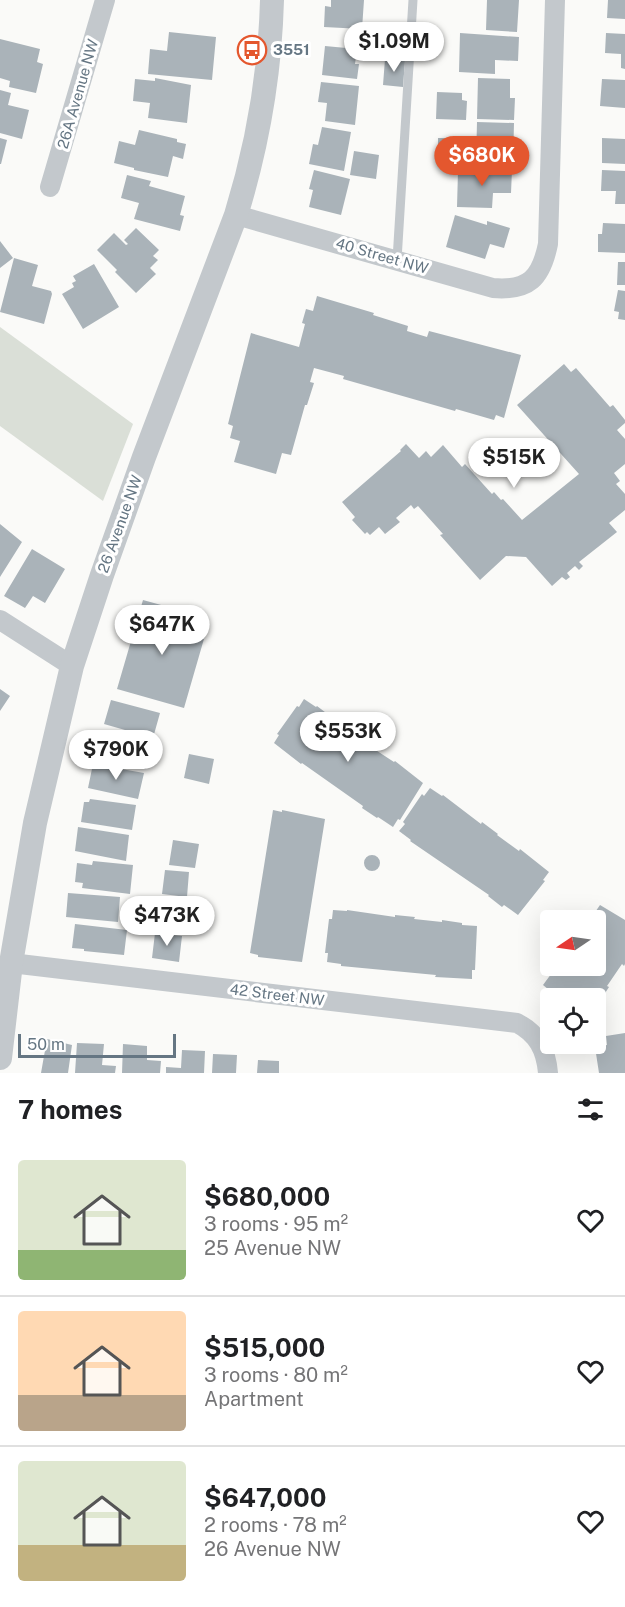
<!DOCTYPE html>
<meta charset="utf-8">
<style>
:root{--surface:#fff;--page:#f6f6f6;--text:#202124;--muted:#757577;--line:#e0e0e0;--accent:#e4572e}
body{margin:0;font-family:"Public Sans",sans-serif;background:var(--page);color:var(--text);height:100vh;display:flex;flex-direction:column;font-size:22px;white-space:nowrap}
*{box-sizing:border-box;margin:0}
p{font-size:20px;color:var(--muted)}
.icon{flex:none;width:33px;height:33px;fill:none;stroke:currentColor;stroke-width:2;stroke-linecap:round;stroke-linejoin:round}
.map{position:relative;height:1073px;overflow:hidden}
.side{display:flex;flex-direction:column;background:var(--surface);flex:1}
.side>*{flex:none}
.needle{width:39px;rotate:257deg}
.controls{position:absolute;left:540px;top:910px;display:grid;gap:12px}
.controls a{display:grid;place-items:center;width:66px;height:66px;border-radius:6px;background:var(--surface);box-shadow:0 6px 24px #0002;font-size:30px}
.scale{position:absolute;left:18px;bottom:15px;width:158px;box-sizing:border-box;padding-left:6px;border:3px solid #657683;border-top:0;font-size:16px;line-height:21px;white-space:nowrap;color:#657683;-webkit-text-stroke:4px #fff;paint-order:stroke}
.price{position:absolute;translate:-50% -51px;padding:0 14px;border-radius:21px;background:#fff;color:#222;font-size:20px;line-height:39px;filter:drop-shadow(0 2px 3px #0008)}
.price::after{content:'';position:absolute;left:50%;top:36px;width:18px;height:14px;margin-left:-9px;background:inherit;clip-path:polygon(0 0,100% 0,50% 100%)}
.price.active{background:var(--accent);color:#fff}
ul{padding:0;list-style:none}
li{display:flex;align-items:center;gap:18px;height:150px;padding:0 18px}
li+li{border-top:2px solid var(--line)}
li span{display:grid;place-items:center;flex:none;width:168px;height:120px;border-radius:6px;color:#555}
li>.icon{margin-inline-start:auto}
span .icon{width:72px;height:72px;fill:#fffc;stroke-width:1}
li b{font-size:26px}
h2{display:flex;justify-content:space-between;align-items:center;height:72px;padding:0 18px;font-size:26px}
.map>svg:first-child{display:block}
.green{fill:#dadfd7}
.building{fill:#aab3b9}
.lines{fill:none;stroke-linecap:round;stroke-linejoin:round}
.service{stroke:#c3c8cc;stroke-width:9}
.minor{stroke:#c3c8cc;stroke-width:20}
.tertiary{stroke:#c3c8cc;stroke-width:24}
.labels{text-anchor:middle;stroke-width:6;stroke-linejoin:round;paint-order:stroke}
.poi-label{font-size:15px;font-weight:bold;fill:#657683;stroke:#fff;text-anchor:start}
.street-label{font-size:15px;fill:#657683;stroke:#fff}
</style>
<div class="map">
<svg width="625" height="1073" viewBox="0 0 625 1073">
<rect width="100%" height="100%" fill="#fafaf8"/>
<!-- green -->
<path class="green" d="M 0,327 L 133,424 L 103,501 L 0,426 Z"/>
<!-- building -->
<path class="building" d="M 331,0 L 364,0 L 362,29 L 324,27 L 325,6 L 331,7 Z
M 487,0 L 519,0 L 517,32 L 486,30 Z
M 608,0 L 625,0 L 625,19 L 607,18 Z
M 169,32 L 216,37 L 212,80 L 148,74 L 150,49 L 167,51 Z
M 460,33 L 519,37 L 518,61 L 495,60 L 495,74 L 459,72 Z
M 606,33 L 625,34 L 625,69 L 621,68 L 621,54 L 605,53 Z
M 0,39 L 40,49 L 37,62 L 43,64 L 36,93 L 9,87 L 10,81 L 0,78 Z
M 325,46 L 357,49 L 355,64 L 359,64 L 357,79 L 322,75 Z
M 385,59 L 405,61 L 403,87 L 383,85 Z
M 155,78 L 191,85 L 187,123 L 148,118 L 150,103 L 133,101 L 135,79 L 155,81 Z
M 478,78 L 510,79 L 510,98 L 515,98 L 514,120 L 477,119 Z
M 602,79 L 625,80 L 625,108 L 600,106 Z
M 321,82 L 359,86 L 355,125 L 325,121 L 327,103 L 318,102 Z
M 0,90 L 11,93 L 8,105 L 29,110 L 22,139 L 0,133 Z
M 437,92 L 462,93 L 462,100 L 467,101 L 466,120 L 436,119 Z
M 477,122 L 514,123 L 513,163 L 476,162 Z
M 322,127 L 351,132 L 344,171 L 309,164 L 313,144 L 318,145 Z
M 139,130 L 177,139 L 177,142 L 186,144 L 183,159 L 173,156 L 168,177 L 134,170 L 134,168 L 114,163 L 119,141 L 135,145 Z
M 0,138 L 7,140 L 1,164 L 0,164 Z
M 438,138 L 464,138 L 464,163 L 438,163 Z
M 602,138 L 625,139 L 625,164 L 602,163 Z
M 354,151 L 379,155 L 376,179 L 350,175 Z
M 314,170 L 350,179 L 341,215 L 309,207 L 313,190 L 309,189 Z
M 489,170 L 512,170 L 511,193 L 493,193 L 492,208 L 457,207 L 458,171 L 489,172 Z
M 602,170 L 625,171 L 625,204 L 615,204 L 616,191 L 601,191 Z
M 127,175 L 151,181 L 149,186 L 185,196 L 180,215 L 184,216 L 180,231 L 134,219 L 139,203 L 121,198 Z
M 455,215 L 487,225 L 487,221 L 510,228 L 504,248 L 490,244 L 485,259 L 446,247 Z
M 603,223 L 625,224 L 625,253 L 598,252 L 598,234 L 602,234 Z
M 136,228 L 159,250 L 153,256 L 158,260 L 150,268 L 156,274 L 136,293 L 115,272 L 117,270 L 97,250 L 114,233 L 126,245 L 128,244 L 124,240 Z
M 0,241 L 13,258 L 0,268 Z
M 14,258 L 38,265 L 32,286 L 51,291 L 52,294 L 44,324 L 0,312 Z
M 618,262 L 625,262 L 625,285 L 617,285 Z
M 94,264 L 119,307 L 83,329 L 62,294 L 74,287 L 72,283 L 76,281 L 73,276 Z
M 618,290 L 625,291 L 625,320 L 618,319 L 619,312 L 614,311 Z
M 317,296 L 374,313 L 373,315 L 408,326 L 407,331 L 427,337 L 429,331 L 521,355 L 504,418 L 496,415 L 494,420 L 456,409 L 455,411 L 343,379 L 344,376 L 314,368 L 310,382 L 314,383 L 307,405 L 305,405 L 291,455 L 282,453 L 276,474 L 234,462 L 240,441 L 230,438 L 233,426 L 228,424 L 251,333 L 299,347 L 305,324 L 302,323 L 306,309 L 313,311 Z
M 564,364 L 571,372 L 576,368 L 610,407 L 613,405 L 625,420 L 625,423 L 617,430 L 625,439 L 625,464 L 614,473 L 620,481 L 616,484 L 625,494 L 625,510 L 609,523 L 617,532 L 579,562 L 583,566 L 579,570 L 575,566 L 567,573 L 570,577 L 566,580 L 562,577 L 552,586 L 526,557 L 506,556 L 480,580 L 440,535 L 443,534 L 418,506 L 414,509 L 411,505 L 396,518 L 400,522 L 385,534 L 379,527 L 370,535 L 367,532 L 365,534 L 352,520 L 355,517 L 342,502 L 401,451 L 400,450 L 406,444 L 419,458 L 426,451 L 431,457 L 443,445 L 462,467 L 465,464 L 492,494 L 494,492 L 501,500 L 503,499 L 522,520 L 579,474 L 517,405 Z
M 0,524 L 22,542 L 0,577 Z
M 32,549 L 65,569 L 45,603 L 33,596 L 25,608 L 4,596 Z
M 143,600 L 172,608 L 171,615 L 208,625 L 184,708 L 117,689 Z
M 0,689 L 10,696 L 0,711 Z
M 304,699 L 316,707 L 317,706 L 355,735 L 357,734 L 373,745 L 371,747 L 394,762 L 395,761 L 423,783 L 400,820 L 398,819 L 393,827 L 378,817 L 377,818 L 362,808 L 363,806 L 302,763 L 301,764 L 274,743 L 279,735 L 277,734 L 297,706 L 299,707 Z
M 111,700 L 160,713 L 153,738 L 104,724 Z
M 103,733 L 151,743 L 146,769 L 96,758 Z
M 189,754 L 214,759 L 209,784 L 184,778 Z
M 93,764 L 144,773 L 138,799 L 88,788 Z
M 430,788 L 442,796 L 443,795 L 481,824 L 482,822 L 498,834 L 497,835 L 519,851 L 520,849 L 549,872 L 543,880 L 545,881 L 518,915 L 504,905 L 502,907 L 488,896 L 489,895 L 410,841 L 411,840 L 399,831 L 405,824 L 403,822 L 422,794 L 424,796 Z
M 90,799 L 136,805 L 132,830 L 81,822 L 84,802 L 89,802 Z
M 273,810 L 282,812 L 282,810 L 325,819 L 302,962 L 258,957 L 258,955 L 250,953 Z
M 78,827 L 129,835 L 126,861 L 75,851 Z
M 173,840 L 199,844 L 195,868 L 169,865 Z
M364 863a8 8 0 1 1 16 0a8 8 0 1 1-16 0Z
M 93,861 L 133,865 L 130,894 L 82,888 L 83,883 L 75,882 L 77,863 L 92,865 Z
M 165,870 L 189,872 L 187,897 L 162,894 Z
M 68,893 L 120,897 L 118,922 L 66,917 Z
M 159,899 L 185,902 L 183,929 L 156,926 Z
M 600,905 L 625,920 L 625,964 L 624,966 L 622,964 L 607,986 L 609,987 L 598,1004 L 596,999 L 560,999 L 543,985 L 557,966 L 596,966 L 596,921 L 589,921 Z
M 333,910 L 347,911 L 347,910 L 395,917 L 395,915 L 415,917 L 414,919 L 442,922 L 442,920 L 462,923 L 462,925 L 477,926 L 475,970 L 472,970 L 472,979 L 435,977 L 436,975 L 341,966 L 341,964 L 327,962 L 328,953 L 325,953 L 329,919 L 332,919 Z
M 75,924 L 127,930 L 124,955 L 84,951 L 84,949 L 72,948 Z
M 155,933 L 182,936 L 179,962 L 152,958 Z
M 625,1033 L 625,1073 L 599,1073 L 595,1047 L 607,1045 L 606,1036 Z
M 47,1039 L 72,1045 L 68,1073 L 41,1073 Z
M 77,1043 L 104,1044 L 102,1065 L 116,1066 L 115,1073 L 75,1073 Z
M 123,1044 L 147,1046 L 147,1060 L 161,1061 L 160,1073 L 122,1073 Z
M 182,1050 L 205,1051 L 204,1073 L 166,1073 L 166,1067 L 181,1068 Z
M 213,1054 L 237,1055 L 236,1073 L 212,1073 Z
M 258,1060 L 279,1061 L 279,1073 L 257,1073 Z"/>
<g class="lines">
<!-- service -->
<path class="service" d="M 397,260 L 413,0"/>
<!-- minor -->
<path class="minor" d="M 50,187 L 105,0
M 236,215 L 493,288 C 529,291 541,278 548,244 L 555,0
M 0,620 L 72,666
M 11,963 L 517,1023 C 538,1034 546,1050 548,1073"/>
<!-- tertiary -->
<path class="tertiary" d="M 0,1058 L 11,963 L 35,823 L 72,666 L 102,575 L 144,457 L 236,215 C 258,144 270,74 272,0"/>
</g>
<!-- icons -->
<defs>
<g id="bus-ring" transform="scale(1.5)"><circle r="9.5" fill="#fff" stroke="#e4572e" stroke-width="1.5"/><path d="M-5-6H5V4H4V6H2V4H-2V6H-4V4H-5ZM-3.5-4V0h7V-4ZM-3.5 1.2v1.5H-2V1.2ZM2 1.2v1.5H3.5V1.2Z" fill="#e4572e"/></g>
</defs>
<g fill-rule="evenodd">
<use href="#bus-ring" x="252" y="50"/>
</g>
<g class="labels">
<!-- poi labels -->
<g class="poi-label">
<text x="273" y="55">3551</text>
</g>
<!-- street labels -->
<g class="street-label">
<text transform="translate(78 94) rotate(-74)" y="5">26A Avenue NW</text>
<text transform="translate(382 256) rotate(16)" y="5">40 Street NW</text>
<text transform="translate(120 524) rotate(-70)" y="5">26 Avenue NW</text>
<text transform="translate(277 995) rotate(7)" y="5">42 Street NW</text>
</g>
</g>
</svg>
<div class="controls">
<a><svg class="needle" viewBox="-14 -14 28 28"><path d="M0-13l5 13h-10z" fill="#e53935"/><path d="M0 13l5-13h-10z" fill="#757577"/></svg></a>
<a><svg class="icon" aria-label="locate" viewBox="0 0 24 24"><circle cx="12" cy="12" r="6"/><path d="M12 2v4M12 18v4M2 12h4M18 12h4"/></svg></a>
</div>
<div class="scale">50 m</div>
<b class="price" style="left:394px;top:73px">$1.09M</b>
<b class="price active" style="left:482px;top:187px">$680K</b>
<b class="price" style="left:514px;top:489px">$515K</b>
<b class="price" style="left:162px;top:656px">$647K</b>
<b class="price" style="left:348px;top:763px">$553K</b>
<b class="price" style="left:116px;top:781px">$790K</b>
<b class="price" style="left:167px;top:947px">$473K</b>
</div>
<section class="side">
<h2>7 homes<svg class="icon" aria-label="filters" viewBox="0 0 24 24"><path d="M4 7h16M4 17h16"/><circle cx="9" cy="7" r="2"/><circle cx="15" cy="17" r="2"/></svg></h2>
<ul>
<li><span style="background:linear-gradient(#dfe7d0 75%,#8fb573 0)"><svg class="icon" aria-label="home" viewBox="0 0 24 24"><path d="M3 11l9-7 9 7M6 9v11h12V9"/></svg></span><div><b>$680,000</b><p>3 rooms · 95 m²</p><p>25 Avenue NW</p></div><svg class="icon" aria-label="heart" viewBox="0 0 24 24"><path d="M12 20l-8-8c-3-5 5-10 8-4 3-6 11-1 8 4z"/></svg></li>
<li><span style="background:linear-gradient(#ffd9b3 70%,#b9a48a 0)"><svg class="icon" aria-label="home" viewBox="0 0 24 24"><path d="M3 11l9-7 9 7M6 9v11h12V9"/></svg></span><div><b>$515,000</b><p>3 rooms · 80 m²</p><p>Apartment</p></div><svg class="icon" aria-label="heart" viewBox="0 0 24 24"><path d="M12 20l-8-8c-3-5 5-10 8-4 3-6 11-1 8 4z"/></svg></li>
<li><span style="background:linear-gradient(#dfe7d0 70%,#c2b280 0)"><svg class="icon" aria-label="home" viewBox="0 0 24 24"><path d="M3 11l9-7 9 7M6 9v11h12V9"/></svg></span><div><b>$647,000</b><p>2 rooms · 78 m²</p><p>26 Avenue NW</p></div><svg class="icon" aria-label="heart" viewBox="0 0 24 24"><path d="M12 20l-8-8c-3-5 5-10 8-4 3-6 11-1 8 4z"/></svg></li>
</ul>
</section>
